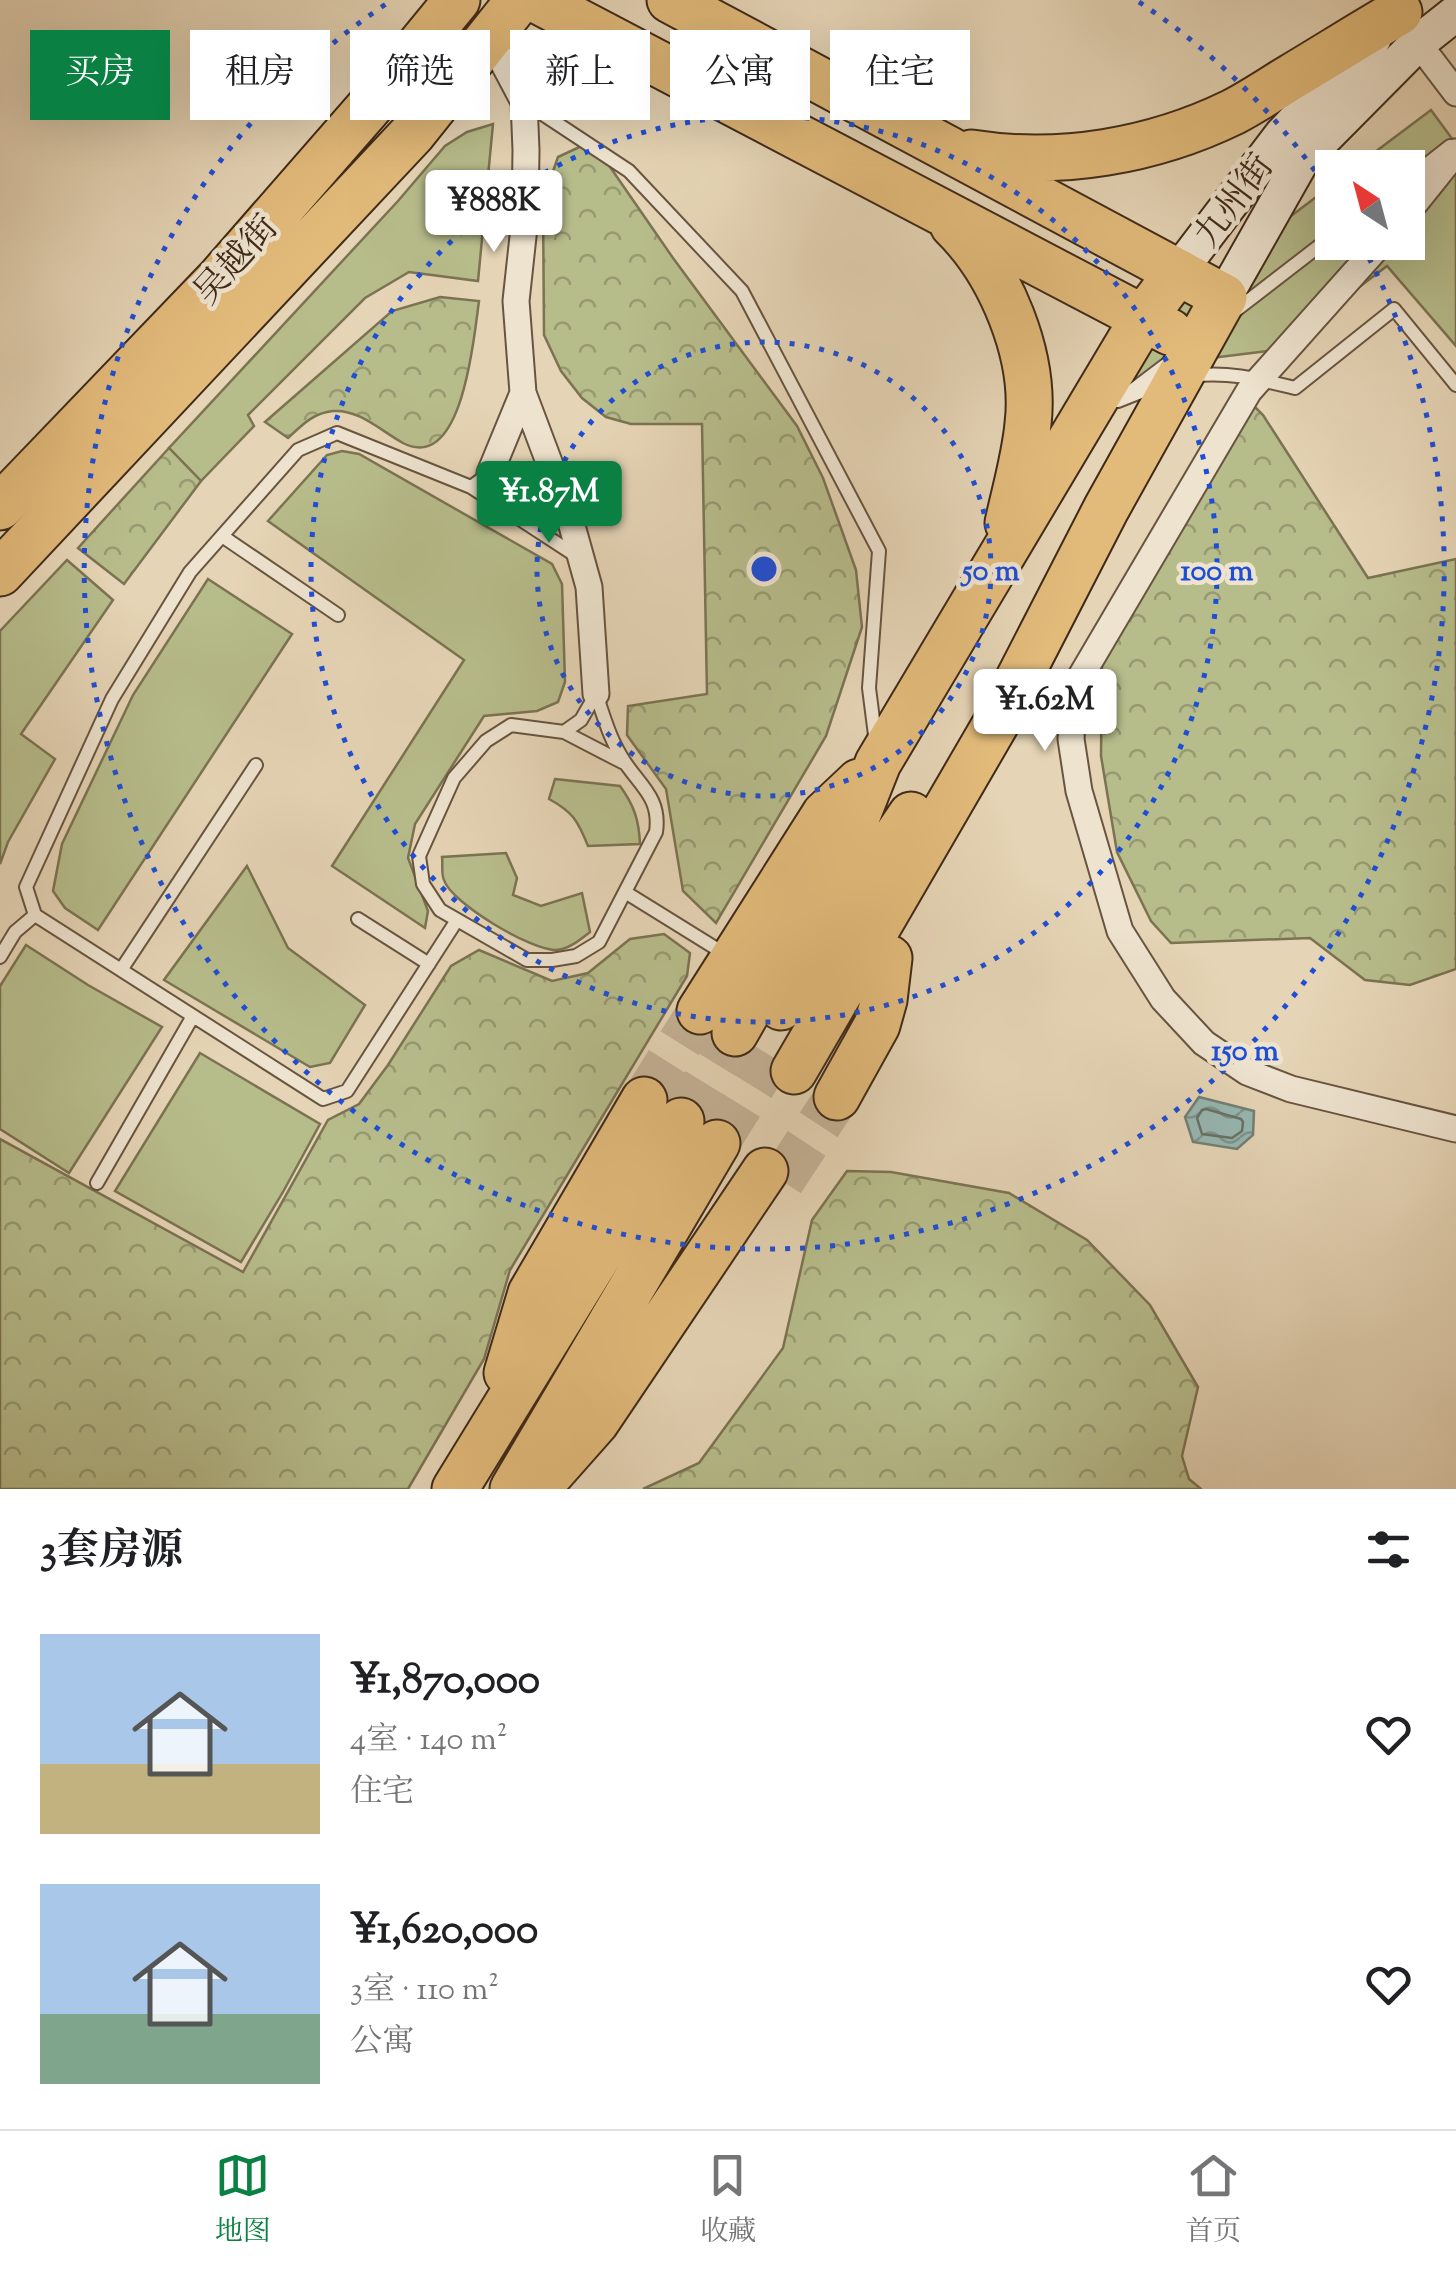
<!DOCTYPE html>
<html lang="zh">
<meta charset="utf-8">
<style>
:root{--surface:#fff;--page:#f6f6f6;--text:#202124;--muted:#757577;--line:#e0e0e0;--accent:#0b8043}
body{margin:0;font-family:"Sorts Mill Goudy","Noto Serif SC",serif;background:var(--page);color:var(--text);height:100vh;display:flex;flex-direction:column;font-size:38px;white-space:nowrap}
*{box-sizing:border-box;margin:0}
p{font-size:32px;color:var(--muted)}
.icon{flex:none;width:55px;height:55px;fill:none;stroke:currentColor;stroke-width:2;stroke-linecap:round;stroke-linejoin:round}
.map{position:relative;height:1489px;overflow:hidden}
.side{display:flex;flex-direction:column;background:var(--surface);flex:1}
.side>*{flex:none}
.banner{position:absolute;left:30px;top:30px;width:1398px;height:90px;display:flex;gap:20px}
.needle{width:65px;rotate:324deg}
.controls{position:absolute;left:1315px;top:150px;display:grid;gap:20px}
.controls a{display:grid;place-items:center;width:110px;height:110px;border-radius:0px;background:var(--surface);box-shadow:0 10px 40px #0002;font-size:50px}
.price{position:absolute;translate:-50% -85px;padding:0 22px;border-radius:10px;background:#fff;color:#222;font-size:32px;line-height:65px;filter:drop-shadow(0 2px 5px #0008)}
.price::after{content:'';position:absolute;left:50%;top:60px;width:30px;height:22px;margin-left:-15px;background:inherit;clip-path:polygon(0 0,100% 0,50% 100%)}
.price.selected{background:var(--accent);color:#fff}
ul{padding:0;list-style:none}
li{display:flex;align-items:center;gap:30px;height:250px;padding:0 40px}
li span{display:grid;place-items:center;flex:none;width:280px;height:200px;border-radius:0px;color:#555}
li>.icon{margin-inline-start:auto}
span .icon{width:120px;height:120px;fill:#fffc;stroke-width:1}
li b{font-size:42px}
h2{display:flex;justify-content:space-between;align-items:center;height:120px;padding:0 40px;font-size:42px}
.chip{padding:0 35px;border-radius:0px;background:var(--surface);box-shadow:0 10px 40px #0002;font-size:35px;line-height:90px}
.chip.selected{background:var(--accent);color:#fff}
.tabs{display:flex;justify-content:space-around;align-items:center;height:140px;border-top:2px solid var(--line);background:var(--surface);font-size:28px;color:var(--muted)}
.tabs a{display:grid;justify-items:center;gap:5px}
.tabs .selected{color:var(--accent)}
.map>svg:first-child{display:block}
.green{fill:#b7bc8b;stroke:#7b7352;stroke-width:2.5}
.forest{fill:url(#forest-crowns);stroke:#7b7352;stroke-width:2.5}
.water{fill:url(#water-waves);stroke:#737f75;stroke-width:2.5}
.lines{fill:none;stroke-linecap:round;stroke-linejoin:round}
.shore{stroke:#6a7066;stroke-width:2.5}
.highway-tunnel{stroke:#c4b296;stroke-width:45;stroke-dasharray:45 22;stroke-linecap:butt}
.lane-casing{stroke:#685440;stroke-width:16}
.street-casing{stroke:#685440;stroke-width:29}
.secondary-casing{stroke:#3f2a19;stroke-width:39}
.highway-casing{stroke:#3f2a19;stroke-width:49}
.lane{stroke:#eee3cf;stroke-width:12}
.street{stroke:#eee3cf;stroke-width:25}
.secondary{stroke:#eee3cf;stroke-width:35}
.highway{stroke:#e2ba7a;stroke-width:45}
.ring{fill:none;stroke:#1d4ed8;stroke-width:5;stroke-dasharray:5 10}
.labels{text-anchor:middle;stroke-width:9;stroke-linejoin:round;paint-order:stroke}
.street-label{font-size:35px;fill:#3f2a19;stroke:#eee3cf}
.centre{fill:#1d4ed8;stroke:#eee3cf;stroke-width:5}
.ring-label{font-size:30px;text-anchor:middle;font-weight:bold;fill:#1d4ed8;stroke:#eee3cf;stroke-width:9;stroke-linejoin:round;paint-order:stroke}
</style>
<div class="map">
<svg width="1456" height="1489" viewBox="0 0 1456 1489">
<defs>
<pattern id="forest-crowns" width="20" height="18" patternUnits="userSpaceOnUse" patternTransform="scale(2.5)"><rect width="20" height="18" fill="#b7bc8b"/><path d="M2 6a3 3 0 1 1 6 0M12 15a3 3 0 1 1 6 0" fill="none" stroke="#969971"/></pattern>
<pattern id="water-waves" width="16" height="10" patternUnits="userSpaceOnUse" patternTransform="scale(2.5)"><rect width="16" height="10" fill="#96b7b2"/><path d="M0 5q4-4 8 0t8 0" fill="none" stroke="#7c9590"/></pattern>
</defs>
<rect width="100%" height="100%" fill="#e5d4b5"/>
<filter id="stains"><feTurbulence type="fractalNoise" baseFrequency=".002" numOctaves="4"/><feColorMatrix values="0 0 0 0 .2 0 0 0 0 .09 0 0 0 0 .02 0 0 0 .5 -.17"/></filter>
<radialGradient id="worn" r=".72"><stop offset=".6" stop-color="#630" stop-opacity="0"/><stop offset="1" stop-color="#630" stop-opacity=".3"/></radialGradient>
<!-- green -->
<path class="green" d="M 1431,110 L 1456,144 L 1456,346 L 1387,266 L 1276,350 L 1195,360 L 1106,388 L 1090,368 L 1332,185 L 1332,242 L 1408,242 L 1408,168 L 1355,167 Z
M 493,124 L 478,281 L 409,272 L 365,298 L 248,415 L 254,426 L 201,481 L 169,448 L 398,201 L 445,146 L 467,132 Z
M 342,451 L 359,454 L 552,564 L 562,584 L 565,682 L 558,702 L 537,711 L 484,716 L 415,824 L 408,858 L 428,911 L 425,928 L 332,866 L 464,660 L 268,521 L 327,455 Z
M 67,560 L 113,600 L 21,734 L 55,759 L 8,842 L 0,864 L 0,631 Z
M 208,579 L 292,634 L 98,930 L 65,908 L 53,891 L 62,844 L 133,695 Z
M 555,779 L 620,786 C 634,805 639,820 640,844 L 588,846 C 578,821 573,812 549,799 Z
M 506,853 L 517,878 L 513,895 L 541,906 L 582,893 L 590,932 C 581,939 568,950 556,950 C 532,951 451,903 444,880 C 441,874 443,864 442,857 Z
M 247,866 L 288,948 L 365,1005 L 330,1063 L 310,1067 L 164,980 Z
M 26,945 L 88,985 L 162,1027 L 69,1173 L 0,1129 L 0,986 Z
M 200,1053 L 320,1124 L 283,1192 L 241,1262 L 115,1191 Z"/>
<!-- forest -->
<path class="forest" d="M 588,143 L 599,151 L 673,258 L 797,426 L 823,478 L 856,570 L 862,627 L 826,736 L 716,923 L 683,891 L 666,789 L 627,735 L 628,706 L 707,694 L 702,424 L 631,424 L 606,417 L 582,398 L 561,371 L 544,335 L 543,200 L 558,157 Z
M 440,297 L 479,301 C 474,336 463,474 403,443 C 381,431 359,409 333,411 C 313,413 302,425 288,438 L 265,422 L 392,311 Z
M 1246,398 L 1263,415 L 1368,578 L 1456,559 L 1456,969 L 1410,985 L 1365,980 L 1310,938 L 1171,943 L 1151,921 L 1117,852 L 1101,756 L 1102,658 Z
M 169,448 L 201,481 L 124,584 L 78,548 Z
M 664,934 L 690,953 L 687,976 L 510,1270 L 484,1359 L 408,1489 L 0,1489 L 0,1139 L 243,1272 L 328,1120 L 359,1104 L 388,1065 L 451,966 L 479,950 L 552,981 L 588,973 L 630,939 Z
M 847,1171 L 891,1172 L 1009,1193 L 1087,1240 L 1150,1305 L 1198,1387 L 1182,1456 L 1189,1479 L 1201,1489 L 643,1489 L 699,1463 L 783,1348 L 812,1220 Z"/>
<!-- water -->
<path class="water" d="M 1199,1097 L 1254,1111 L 1253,1135 L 1237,1149 L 1193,1142 L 1185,1117 Z"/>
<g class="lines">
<!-- shore -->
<path class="shore" d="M 1206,1109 L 1241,1119 L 1243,1122 L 1242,1131 L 1232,1138 L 1202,1134 L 1197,1118 L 1202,1110 Z"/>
<!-- highway-tunnel -->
<path class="highway-tunnel" d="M 644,1100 L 700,1011
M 681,1121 L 735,1033
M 717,1143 L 771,1056
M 782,1181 L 837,1097"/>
<!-- lane casing -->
<g class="lane-casing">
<path id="lane" d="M 526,103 L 629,171 L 742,291 L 879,551 L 869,688 L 876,743
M 1408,179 L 1450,146
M 1231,314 L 1332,236
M 1190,376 C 1228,371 1258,379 1295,388 L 1394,309 L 1456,385
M 1161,384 L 1118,401 L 1168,363
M 471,487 L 578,557
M 222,536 L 338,615
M 596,694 C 604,717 610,740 624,761 C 640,786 661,798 656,832 L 599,942 L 576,956 L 552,960 L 527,960 L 440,910 L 423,884 L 419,856 L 454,778 L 486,741 L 511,725 L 564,732 L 581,720 Z
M 564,732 L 624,763
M 625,892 L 725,954
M 358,919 L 429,964
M 457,920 L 347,1091 L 323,1099 L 35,915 L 26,887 L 112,699 L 190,572 L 298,450 L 337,433 L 471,487 L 490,473
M 0,957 L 15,932 L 35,915
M 121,970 L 256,765
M 97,1183 L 193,1016"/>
</g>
<!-- street casing -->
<g class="street-casing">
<path id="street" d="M 489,36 L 524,102 L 526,150 L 525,218 L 516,301 L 523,393 L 490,473
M 1418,43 L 1456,93
M 1408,212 L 1456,152
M 1382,242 L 1249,391 L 1074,688 L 1071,739 L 1079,791 L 1120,931 L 1163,999 L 1204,1043 L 1247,1072 L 1291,1089 L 1456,1129
M 523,393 L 569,515 L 589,587 L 596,694"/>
</g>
<!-- secondary casing -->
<g class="secondary-casing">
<path id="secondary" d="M 1178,272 L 1282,135 L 1373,39
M 1224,297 L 1301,161 L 1418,43 L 1456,13"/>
</g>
<!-- highway casing -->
<g class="highway-casing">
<path id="highway" d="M 537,0 L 1170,332
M 670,0 L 1224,297 L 1106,509 L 995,725 L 794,1071
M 971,153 C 1060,167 1153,151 1233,112 C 1254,101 1273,88 1293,76 C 1328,55 1363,33 1399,12
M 953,225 C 1001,272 1036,356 1028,424 C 1025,457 1015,491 1008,523
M 0,507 L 219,279 L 370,106 L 457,0
M 0,573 L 413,133 L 519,0
M 781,1007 L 911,815
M 700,1011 L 825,814 L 859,782
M 735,1033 L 852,829 L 878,763 L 1144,317 L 1178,272
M 837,1097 L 877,1025 L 884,1000 L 889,958
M 507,1373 L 531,1293 L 644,1100
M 534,1488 L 550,1474 L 596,1422 L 765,1171
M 455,1489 L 681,1121
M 513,1489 L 717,1143"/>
</g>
<!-- lane -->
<use href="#lane" class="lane"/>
<!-- street -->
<use href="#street" class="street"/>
<!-- secondary -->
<use href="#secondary" class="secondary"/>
<!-- highway -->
<use href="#highway" class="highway"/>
</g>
<!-- distance rings -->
<g class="ring">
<circle cx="764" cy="569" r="227"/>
<circle cx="764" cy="569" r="453"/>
<path d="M1139 2A680 680 0 0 1 1331 194M1362 245A680 680 0 1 1 389 2"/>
</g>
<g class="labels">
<!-- street labels -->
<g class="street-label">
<text transform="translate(1233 200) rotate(-53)" y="12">九州街</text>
<text transform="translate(235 259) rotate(-48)" y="12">吴越街</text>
</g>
</g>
<circle cx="764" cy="569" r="15" class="centre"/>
<g class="ring-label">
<text x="991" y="580">50 m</text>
<text x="1217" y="580">100 m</text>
<text x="1245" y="1060">150 m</text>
</g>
<rect width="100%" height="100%" filter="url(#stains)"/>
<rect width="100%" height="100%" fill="url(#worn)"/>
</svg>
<div class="controls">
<a><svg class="needle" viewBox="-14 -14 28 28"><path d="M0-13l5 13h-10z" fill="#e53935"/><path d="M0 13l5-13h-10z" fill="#757577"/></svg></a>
</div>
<b class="price" style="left:494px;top:255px">¥888K</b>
<b class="price selected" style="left:549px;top:546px">¥1.87M</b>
<b class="price" style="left:1045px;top:754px">¥1.62M</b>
<div class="banner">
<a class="chip selected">买房</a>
<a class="chip">租房</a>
<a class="chip">筛选</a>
<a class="chip">新上</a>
<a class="chip">公寓</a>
<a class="chip">住宅</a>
</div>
</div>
<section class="side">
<h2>3套房源<svg class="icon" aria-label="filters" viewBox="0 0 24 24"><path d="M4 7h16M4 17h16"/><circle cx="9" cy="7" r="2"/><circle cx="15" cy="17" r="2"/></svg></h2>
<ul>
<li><span style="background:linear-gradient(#a9c7e8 65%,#c2b280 0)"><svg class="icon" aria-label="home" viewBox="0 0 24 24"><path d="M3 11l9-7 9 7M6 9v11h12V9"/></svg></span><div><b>¥1,870,000</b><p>4室 · 140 m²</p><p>住宅</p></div><svg class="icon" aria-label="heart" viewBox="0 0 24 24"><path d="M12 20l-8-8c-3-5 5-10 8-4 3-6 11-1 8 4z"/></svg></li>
<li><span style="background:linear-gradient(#a9c7e8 65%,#7fa58c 0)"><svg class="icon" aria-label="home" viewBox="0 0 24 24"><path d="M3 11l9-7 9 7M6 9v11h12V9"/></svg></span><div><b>¥1,620,000</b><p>3室 · 110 m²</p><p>公寓</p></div><svg class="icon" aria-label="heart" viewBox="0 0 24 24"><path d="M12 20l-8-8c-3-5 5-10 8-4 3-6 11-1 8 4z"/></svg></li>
</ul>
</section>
<nav class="tabs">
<a class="selected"><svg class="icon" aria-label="map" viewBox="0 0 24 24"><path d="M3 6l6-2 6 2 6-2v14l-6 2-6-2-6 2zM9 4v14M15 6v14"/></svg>地图</a>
<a><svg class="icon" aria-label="saved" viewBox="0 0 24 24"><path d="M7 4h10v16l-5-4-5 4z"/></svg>收藏</a>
<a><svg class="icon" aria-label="home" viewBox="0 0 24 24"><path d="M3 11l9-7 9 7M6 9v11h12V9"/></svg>首页</a>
</nav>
